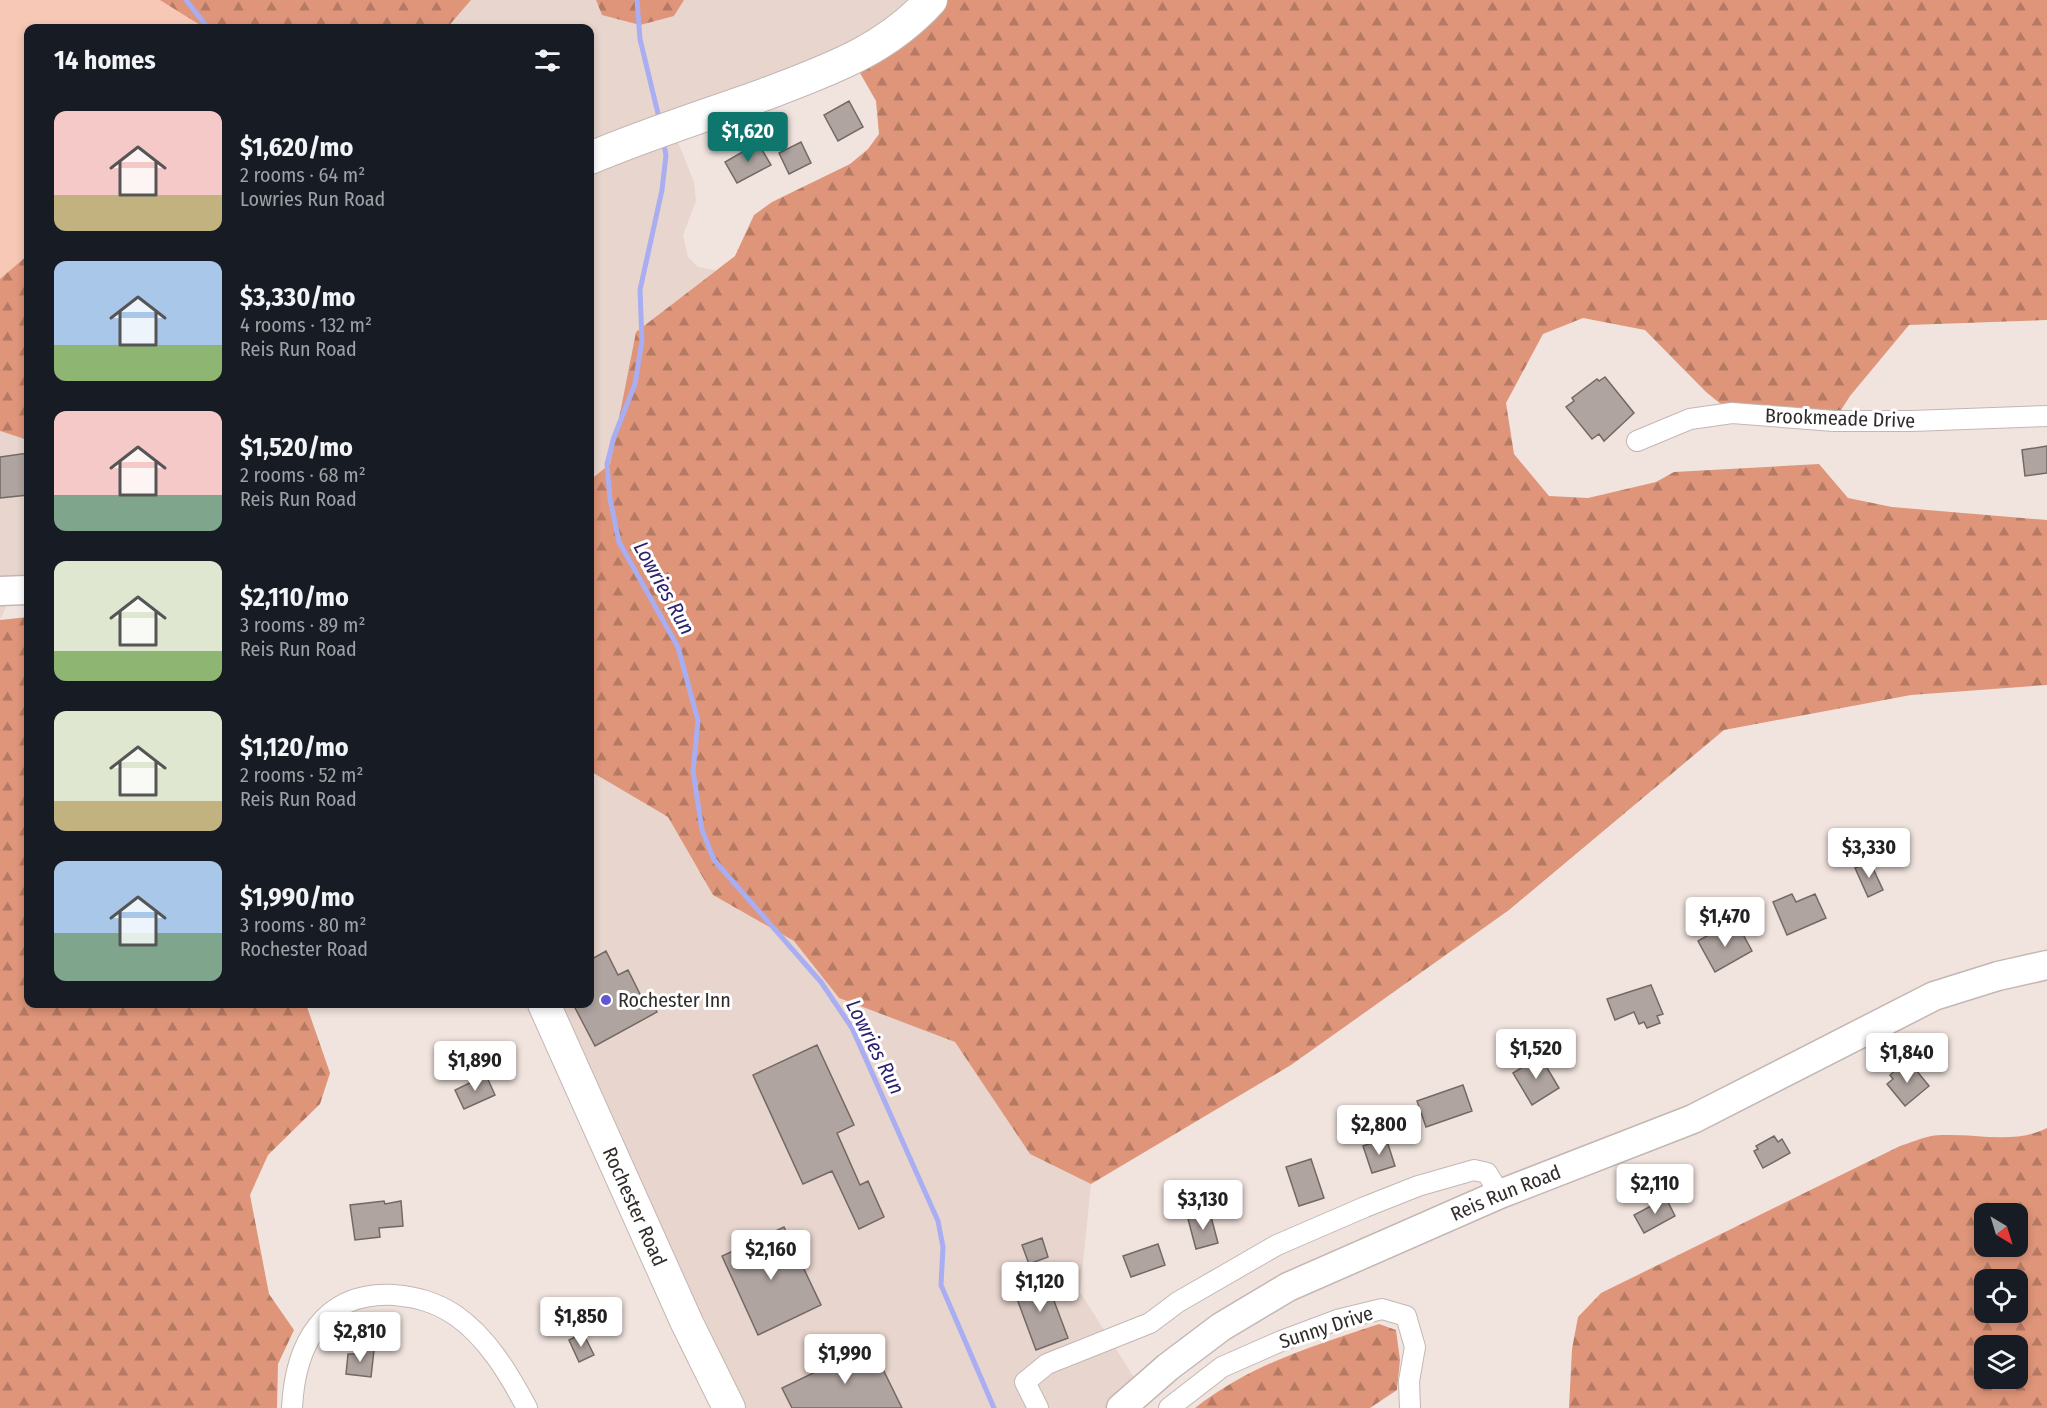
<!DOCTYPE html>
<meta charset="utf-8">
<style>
:root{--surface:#171b24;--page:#20242c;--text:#f1f3f6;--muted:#9ea1a6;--accent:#0f766e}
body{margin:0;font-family:"Fira Sans Condensed",sans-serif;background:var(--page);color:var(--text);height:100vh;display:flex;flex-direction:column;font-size:22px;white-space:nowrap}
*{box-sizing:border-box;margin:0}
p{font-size:20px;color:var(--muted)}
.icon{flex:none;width:33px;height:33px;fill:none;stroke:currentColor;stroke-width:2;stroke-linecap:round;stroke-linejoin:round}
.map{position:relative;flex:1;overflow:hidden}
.side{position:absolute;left:24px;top:24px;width:570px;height:984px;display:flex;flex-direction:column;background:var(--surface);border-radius:12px;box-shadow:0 3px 9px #0003}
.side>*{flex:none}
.needle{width:39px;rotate:142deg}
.tools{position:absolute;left:1974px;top:1203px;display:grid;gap:12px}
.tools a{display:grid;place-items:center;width:54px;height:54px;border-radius:12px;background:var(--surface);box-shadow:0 3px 9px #0003;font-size:30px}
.price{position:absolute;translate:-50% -51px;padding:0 14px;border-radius:6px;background:#fff;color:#222;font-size:20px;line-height:39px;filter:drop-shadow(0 2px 3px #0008)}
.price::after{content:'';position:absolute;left:50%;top:36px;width:18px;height:14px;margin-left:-9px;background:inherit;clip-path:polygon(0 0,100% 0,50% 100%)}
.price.active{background:var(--accent);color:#fff}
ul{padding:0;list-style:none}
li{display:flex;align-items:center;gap:18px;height:150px;padding:0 30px}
li span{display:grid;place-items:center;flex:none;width:168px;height:120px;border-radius:12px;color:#555}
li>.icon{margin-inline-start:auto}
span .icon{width:72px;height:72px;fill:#fffc;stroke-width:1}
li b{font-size:26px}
h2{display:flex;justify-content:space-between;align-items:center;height:72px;padding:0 30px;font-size:26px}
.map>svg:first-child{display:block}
.built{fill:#e8d5cd}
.forest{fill:url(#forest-firs);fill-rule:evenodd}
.park{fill:#f7c8b6}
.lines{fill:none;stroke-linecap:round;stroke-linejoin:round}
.stream{stroke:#a9adf2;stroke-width:5}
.building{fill:#b0a4a0;stroke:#736964;stroke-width:1.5}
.street-casing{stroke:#c3b7b3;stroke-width:22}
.secondary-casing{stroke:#c3b7b3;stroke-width:31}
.primary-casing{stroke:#c3b7b3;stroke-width:34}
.street{stroke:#fff;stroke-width:20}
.secondary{stroke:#fff;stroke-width:28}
.primary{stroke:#fff;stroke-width:32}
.poi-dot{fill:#5f58d0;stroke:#fff;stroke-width:2}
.labels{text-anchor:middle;stroke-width:6;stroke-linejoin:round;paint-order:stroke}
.street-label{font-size:20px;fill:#312c2a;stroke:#fff}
.poi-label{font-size:20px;fill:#312c2a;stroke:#fff;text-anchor:start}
.water-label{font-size:21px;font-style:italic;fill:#2b2270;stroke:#fff}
</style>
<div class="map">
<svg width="2047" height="1408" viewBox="0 0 2047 1408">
<defs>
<pattern id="forest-firs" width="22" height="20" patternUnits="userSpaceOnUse" patternTransform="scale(1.5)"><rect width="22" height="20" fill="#df9579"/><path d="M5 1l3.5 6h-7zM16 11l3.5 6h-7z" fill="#b57a63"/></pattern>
</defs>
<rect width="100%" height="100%" fill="#f1e4df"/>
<!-- built -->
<path class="built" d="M 471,0 L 596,0 L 602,15 L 674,16 L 684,0 L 931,0 L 923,8 L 672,127 L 694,182 L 696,201 L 683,235 L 688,257 L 698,267 L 716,270 L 636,332 L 610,464 L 590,480 L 590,28 L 447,28 Z
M 0,431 L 28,440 L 28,590 L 14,590 L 0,620 Z
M 590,771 L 668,817 L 713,895 L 794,941 L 839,998 L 955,1042 L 1030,1154 L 1091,1184 L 1080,1292 L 1142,1390 L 1121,1408 L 729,1408 L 544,1004 L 590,1004 Z"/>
<!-- forest -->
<path class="forest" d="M 0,0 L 471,0 L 447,28 L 28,28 L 28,440 L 0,431 Z
M 596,0 L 684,0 L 674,16 L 640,25 L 602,15 Z
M 931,0 L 2047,0 L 2047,320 L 1909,325 L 1850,396 L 1834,421 L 1732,413 L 1706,392 L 1645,330 L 1583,318 L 1543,334 L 1506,403 L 1514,454 L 1549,496 L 1588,498 L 1656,482 L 1674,472 L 1819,464 L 1848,498 L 1892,507 L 2047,520 L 2047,685 L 1911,695 L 1724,730 L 1509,910 L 1291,1065 L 1091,1184 L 1030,1154 L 955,1042 L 839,998 L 794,941 L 713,895 L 668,817 L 590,771 L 590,480 L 610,464 L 636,332 L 735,256 L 754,215 L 772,202 L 850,164 L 868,149 L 879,134 L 876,101 L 852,59 Z
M 28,617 L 28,1004 L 306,1004 L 330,1073 L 320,1104 L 268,1155 L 250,1195 L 269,1294 L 294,1330 L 278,1364 L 277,1408 L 0,1408 L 0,620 Z
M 2047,1128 L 2047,1408 L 1569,1408 L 1572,1349 L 1578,1317 L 1601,1293 L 1900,1146 C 1910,1143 1921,1138 1931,1136 C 1968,1131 2012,1146 2047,1128 ZM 1984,1214 L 2018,1214 L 2018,1246 L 1984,1246 ZM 1984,1280 L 2018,1280 L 2018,1312 L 1984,1312 ZM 1984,1346 L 2018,1346 L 2018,1378 L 1984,1378 Z
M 1379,1324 L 1396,1330 L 1400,1360 L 1397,1390 L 1370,1408 L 1195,1408 C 1253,1363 1311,1347 1379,1324 Z"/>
<!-- park -->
<path class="park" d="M 0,0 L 160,0 L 205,28 L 28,28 L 28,255 L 0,279 Z"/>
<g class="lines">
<!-- stream -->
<path class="stream" d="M 186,0 L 208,28
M 637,0 L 640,39 L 660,122
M 663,140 L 666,155 L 662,190 L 640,290 L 642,341 L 635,384 L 614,437 L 607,464 L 610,499 L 619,542 L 678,647 L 698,721 L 693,771 L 702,830 L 714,860 L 821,982 L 852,1028 L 938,1221 L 943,1247 L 941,1285 L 994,1408"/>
</g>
<!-- building -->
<path class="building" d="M 849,101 L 863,127 L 838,141 L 824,115 Z
M 801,142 L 811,163 L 789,174 L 779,153 Z
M 758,143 L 771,165 L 737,183 L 725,162 Z
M 1605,377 L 1634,413 L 1604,441 L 1599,434 L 1592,439 L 1566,407 L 1574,401 L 1572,398 L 1597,379 L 1599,381 Z
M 2047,446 L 2047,473 L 2025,476 L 2022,450 Z
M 28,453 L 28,495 L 0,498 L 0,457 Z
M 1870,862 L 1883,890 L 1868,897 L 1855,868 Z
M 1792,894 L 1796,902 L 1815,894 L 1826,918 L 1787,935 L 1773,902 Z
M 1739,927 L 1752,951 L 1715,972 L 1698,941 L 1717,930 L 1721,937 Z
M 606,951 L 618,975 L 628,970 L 643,1000 L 649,997 L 657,1012 L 595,1046 L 573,1004 L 590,1004 L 590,960 Z
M 1651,985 L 1663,1014 L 1657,1016 L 1660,1023 L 1647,1028 L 1644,1022 L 1639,1024 L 1634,1012 L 1615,1020 L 1607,999 Z
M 817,1045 L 854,1125 L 837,1133 L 860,1185 L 868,1181 L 884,1217 L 859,1229 L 832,1171 L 803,1184 L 753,1075 Z
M 1540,1056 L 1559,1088 L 1532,1105 L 1513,1073 Z
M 1903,1064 L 1908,1069 L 1912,1065 L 1929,1086 L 1905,1106 L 1887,1084 L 1893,1079 L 1890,1075 Z
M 486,1075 L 495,1095 L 464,1109 L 455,1090 Z
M 1463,1085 L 1472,1111 L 1426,1127 L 1417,1101 Z
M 1774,1136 L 1778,1142 L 1782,1139 L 1790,1153 L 1763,1168 L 1754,1151 L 1758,1149 L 1756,1146 Z
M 1386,1138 L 1395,1166 L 1372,1173 L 1363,1146 Z
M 1311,1159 L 1324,1198 L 1299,1206 L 1286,1167 Z
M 1666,1198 L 1675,1216 L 1644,1233 L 1634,1215 Z
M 384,1201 L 385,1204 L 401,1201 L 403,1226 L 379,1228 L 380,1237 L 355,1240 L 350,1205 Z
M 1210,1213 L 1218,1243 L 1196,1249 L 1188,1219 Z
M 784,1227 L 821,1305 L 758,1335 L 722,1256 Z
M 1042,1238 L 1048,1257 L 1029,1264 L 1022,1245 Z
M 1158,1244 L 1165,1265 L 1131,1277 L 1123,1256 Z
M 1045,1277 L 1068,1338 L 1036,1350 L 1013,1288 Z
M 583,1333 L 594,1355 L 579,1362 L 569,1340 Z
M 871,1345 L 902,1408 L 792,1408 L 782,1388 Z
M 355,1348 L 374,1350 L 371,1377 L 346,1374 L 348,1354 L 355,1354 Z"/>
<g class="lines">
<!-- street casing -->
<g class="street-casing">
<path id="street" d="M 1637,441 L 1690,419 L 1732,413 L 1834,421 L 1912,421 L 2047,416
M 292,1408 C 295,1345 323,1291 394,1295 C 417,1297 435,1302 455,1315 C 487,1337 509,1374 527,1408
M 1038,1408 L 1025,1382 L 1047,1364 L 1150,1323 L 1178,1302 L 1277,1245 L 1365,1207 L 1418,1186 L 1474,1170 L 1487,1173 L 1500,1194
M 1169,1408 L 1222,1367 L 1281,1341 L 1337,1320 L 1382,1309 L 1406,1316 L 1415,1347 L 1409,1381 L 1410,1408"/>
</g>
<!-- secondary casing -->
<g class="secondary-casing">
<g id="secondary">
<path d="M 0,591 L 28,590"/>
<path id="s1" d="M 1121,1408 L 1168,1367 L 1221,1327 L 1288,1287 L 1500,1194 L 1693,1119 L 1934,996 L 1998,976 L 2047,965"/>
</g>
</g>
<!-- primary casing -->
<g class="primary-casing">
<g id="primary">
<path d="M 590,158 C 647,134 707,115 766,94 C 828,70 885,51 931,0"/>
<path id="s2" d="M 544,1004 L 687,1323 L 729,1408"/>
</g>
</g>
<!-- street -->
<use href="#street" class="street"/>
<!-- secondary -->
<use href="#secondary" class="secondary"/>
<!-- primary -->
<use href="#primary" class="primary"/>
</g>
<!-- markers -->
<circle class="poi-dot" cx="606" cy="1000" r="6"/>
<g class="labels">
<!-- street labels -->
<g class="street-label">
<text transform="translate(1840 418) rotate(2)" y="7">Brookmeade Drive</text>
<text dy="7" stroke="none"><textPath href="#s1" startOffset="444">Reis Run Road</textPath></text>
<text dy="7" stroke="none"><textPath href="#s2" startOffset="222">Rochester Road</textPath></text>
<text transform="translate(1326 1327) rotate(-18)" y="7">Sunny Drive</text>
</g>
<!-- poi labels -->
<g class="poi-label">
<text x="618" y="1007">Rochester Inn</text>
</g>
<!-- water labels -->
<g class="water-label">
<text transform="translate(664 588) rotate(61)" y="7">Lowries Run</text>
<text transform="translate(875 1047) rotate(63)" y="7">Lowries Run</text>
</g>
</g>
</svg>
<div class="tools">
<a><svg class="needle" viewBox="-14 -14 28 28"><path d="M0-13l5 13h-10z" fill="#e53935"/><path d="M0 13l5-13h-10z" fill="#9ea1a6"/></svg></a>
<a><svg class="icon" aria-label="locate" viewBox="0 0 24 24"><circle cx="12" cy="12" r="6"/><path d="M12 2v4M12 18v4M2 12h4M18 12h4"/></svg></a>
<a><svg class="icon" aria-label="layers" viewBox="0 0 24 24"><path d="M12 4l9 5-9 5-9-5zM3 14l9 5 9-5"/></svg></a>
</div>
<b class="price active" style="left:748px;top:163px">$1,620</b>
<b class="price" style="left:1869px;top:879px">$3,330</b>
<b class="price" style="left:1725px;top:948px">$1,470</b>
<b class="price" style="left:1536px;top:1080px">$1,520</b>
<b class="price" style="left:1907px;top:1084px">$1,840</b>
<b class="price" style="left:475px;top:1092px">$1,890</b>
<b class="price" style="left:1379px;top:1156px">$2,800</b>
<b class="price" style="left:1655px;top:1215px">$2,110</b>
<b class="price" style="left:1203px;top:1231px">$3,130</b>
<b class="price" style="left:771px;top:1281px">$2,160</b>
<b class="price" style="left:1040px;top:1313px">$1,120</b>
<b class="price" style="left:581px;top:1348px">$1,850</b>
<b class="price" style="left:360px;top:1363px">$2,810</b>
<b class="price" style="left:845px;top:1385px">$1,990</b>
<section class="side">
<h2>14 homes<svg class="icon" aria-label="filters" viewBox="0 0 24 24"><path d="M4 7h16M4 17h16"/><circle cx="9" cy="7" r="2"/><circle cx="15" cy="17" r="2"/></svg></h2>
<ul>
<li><span style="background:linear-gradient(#f6c9c9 70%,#c2b280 0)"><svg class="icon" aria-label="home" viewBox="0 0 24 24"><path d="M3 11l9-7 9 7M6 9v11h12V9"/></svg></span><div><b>$1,620/mo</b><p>2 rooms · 64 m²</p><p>Lowries Run Road</p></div></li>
<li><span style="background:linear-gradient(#a9c7e8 70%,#8fb573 0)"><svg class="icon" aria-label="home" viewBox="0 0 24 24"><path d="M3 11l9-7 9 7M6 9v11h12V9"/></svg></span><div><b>$3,330/mo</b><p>4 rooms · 132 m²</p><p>Reis Run Road</p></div></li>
<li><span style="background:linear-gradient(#f6c9c9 70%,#7fa58c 0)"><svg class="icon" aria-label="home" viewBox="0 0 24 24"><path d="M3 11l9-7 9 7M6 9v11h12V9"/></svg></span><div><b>$1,520/mo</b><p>2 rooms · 68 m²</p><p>Reis Run Road</p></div></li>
<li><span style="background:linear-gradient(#dfe7d0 75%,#8fb573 0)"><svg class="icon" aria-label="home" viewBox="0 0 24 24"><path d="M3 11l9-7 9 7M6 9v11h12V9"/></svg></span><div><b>$2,110/mo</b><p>3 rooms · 89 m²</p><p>Reis Run Road</p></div></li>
<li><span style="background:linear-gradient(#dfe7d0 75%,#c2b280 0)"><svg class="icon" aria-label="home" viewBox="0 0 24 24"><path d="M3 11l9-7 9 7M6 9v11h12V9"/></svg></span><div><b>$1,120/mo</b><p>2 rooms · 52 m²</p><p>Reis Run Road</p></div></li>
<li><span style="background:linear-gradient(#a9c7e8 60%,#7fa58c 0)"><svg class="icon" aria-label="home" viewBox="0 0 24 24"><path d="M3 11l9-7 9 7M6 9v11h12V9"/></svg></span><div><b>$1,990/mo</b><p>3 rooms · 80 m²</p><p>Rochester Road</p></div></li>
</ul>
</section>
</div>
